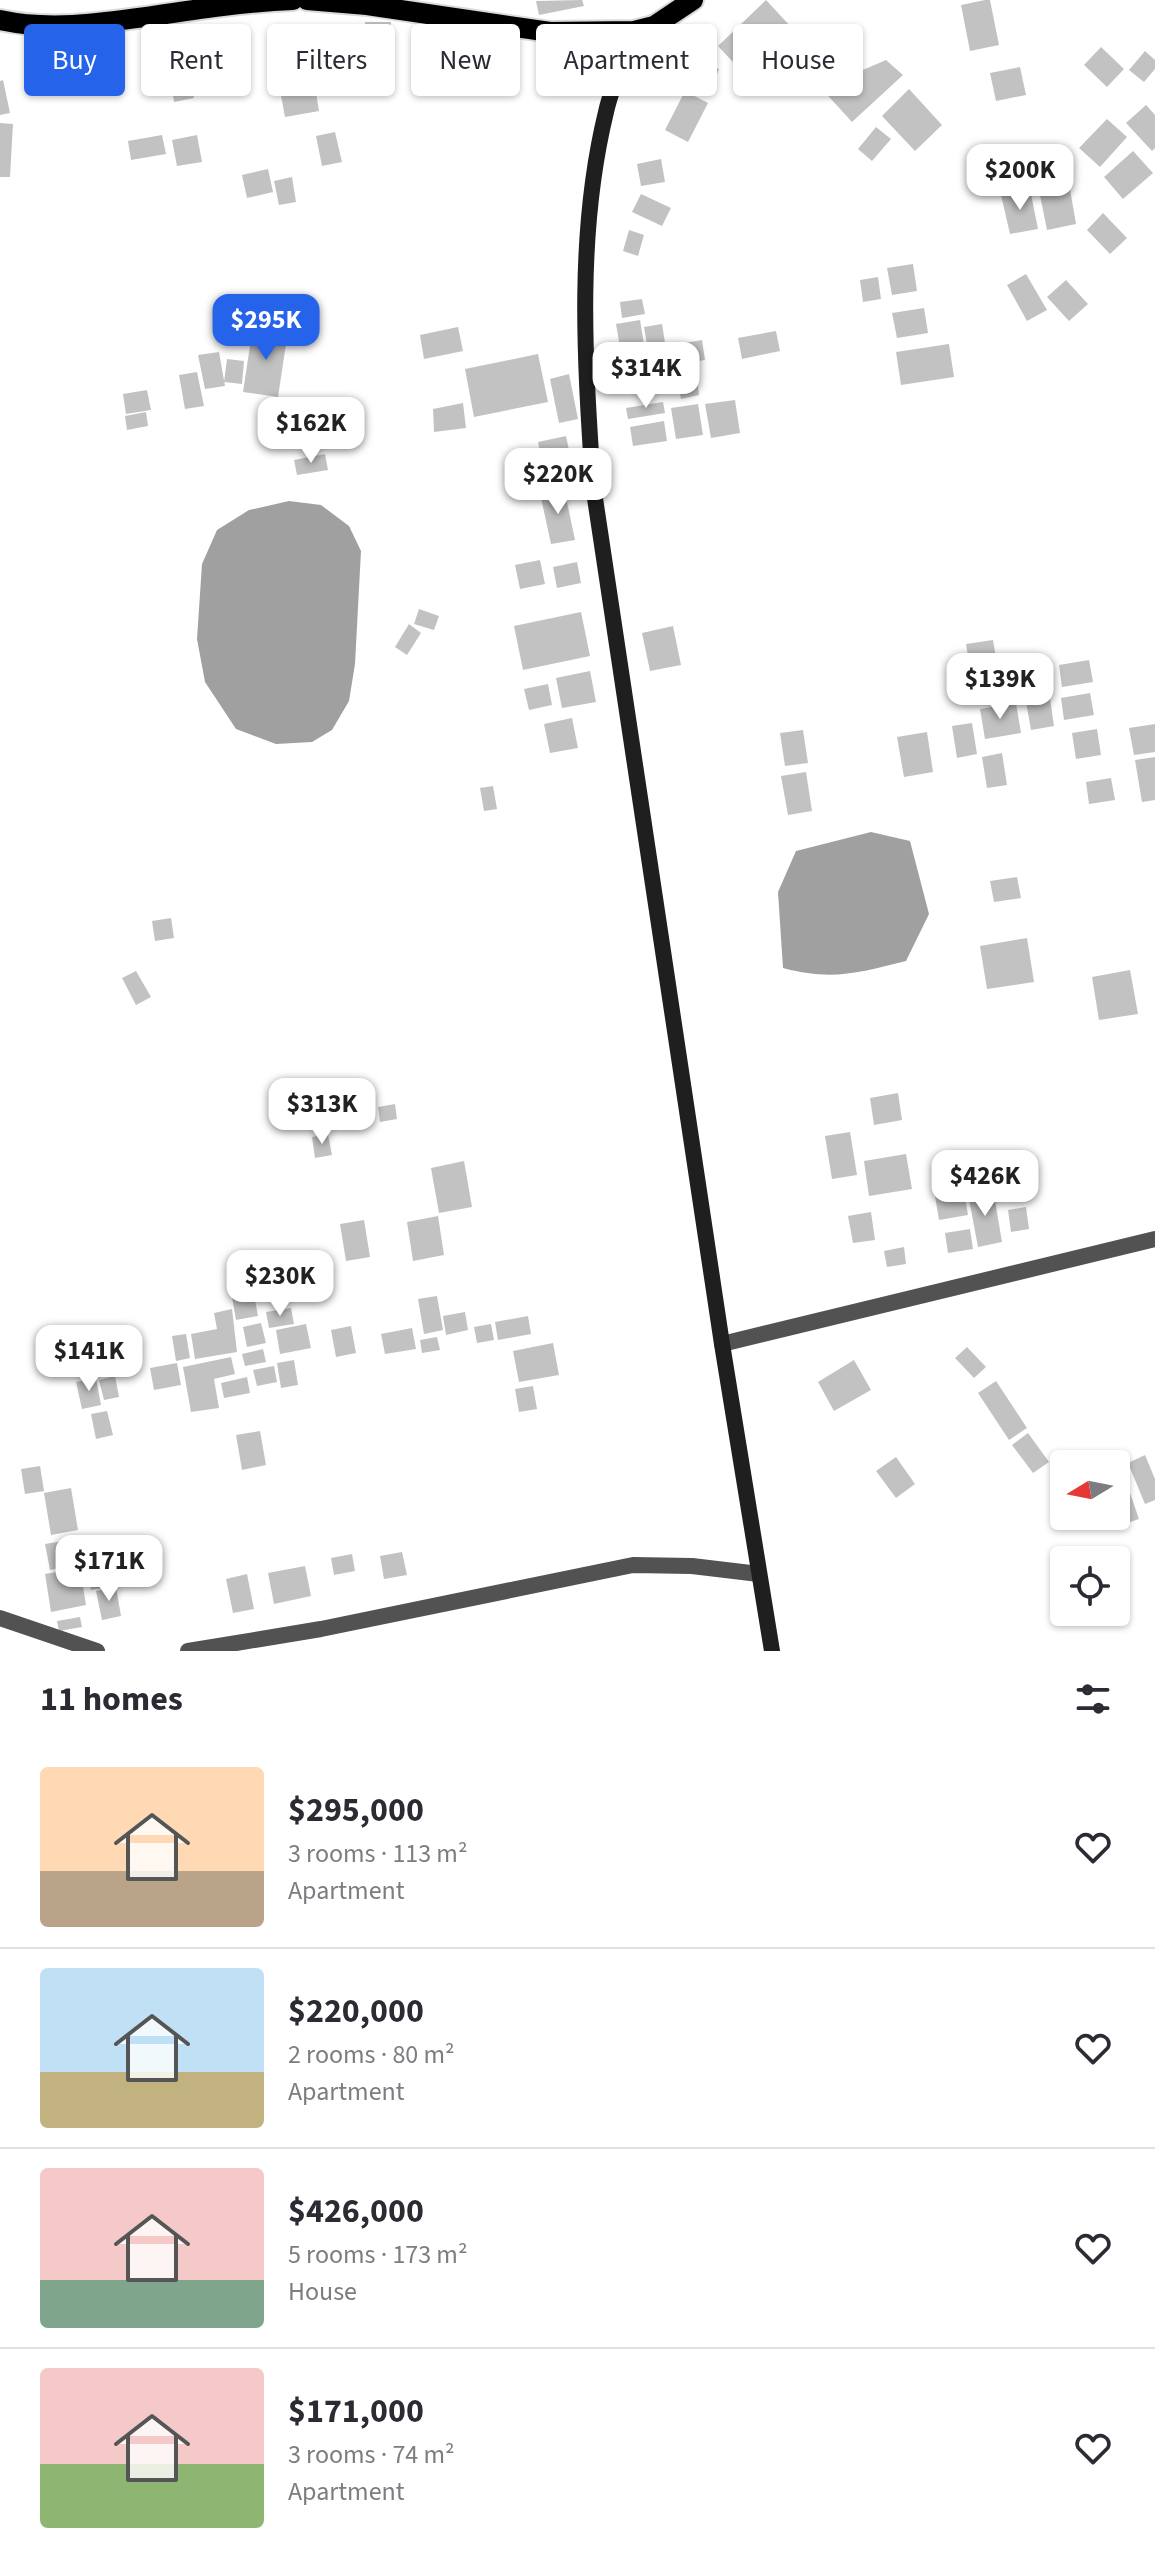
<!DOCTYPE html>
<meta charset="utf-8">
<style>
:root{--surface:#fff;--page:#f2f2f3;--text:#2b2b33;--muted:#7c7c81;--line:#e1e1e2;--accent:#2563eb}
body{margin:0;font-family:"Source Sans 3",sans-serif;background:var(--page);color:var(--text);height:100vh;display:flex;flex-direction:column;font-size:30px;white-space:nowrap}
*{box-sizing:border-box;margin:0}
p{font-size:26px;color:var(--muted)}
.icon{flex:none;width:44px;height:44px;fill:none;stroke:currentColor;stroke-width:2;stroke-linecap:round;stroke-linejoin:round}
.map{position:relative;height:1651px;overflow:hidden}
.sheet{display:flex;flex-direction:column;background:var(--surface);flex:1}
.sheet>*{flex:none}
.hud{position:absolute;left:24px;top:24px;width:1108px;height:72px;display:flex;gap:16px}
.needle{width:52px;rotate:260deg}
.buttons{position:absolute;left:1050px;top:1450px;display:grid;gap:16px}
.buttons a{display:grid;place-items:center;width:80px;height:80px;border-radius:8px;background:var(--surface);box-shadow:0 2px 6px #0004;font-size:40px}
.price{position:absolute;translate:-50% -68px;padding:0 18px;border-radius:16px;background:#fff;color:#222;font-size:26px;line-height:52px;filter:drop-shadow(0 2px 4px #0008)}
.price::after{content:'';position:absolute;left:50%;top:48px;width:24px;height:18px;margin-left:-12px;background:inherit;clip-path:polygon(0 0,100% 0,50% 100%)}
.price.selected{background:var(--accent);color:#fff}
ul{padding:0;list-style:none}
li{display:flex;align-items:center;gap:24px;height:200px;padding:0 40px}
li+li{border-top:2px solid var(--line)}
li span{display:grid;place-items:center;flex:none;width:224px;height:160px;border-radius:8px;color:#555}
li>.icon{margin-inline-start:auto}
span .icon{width:96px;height:96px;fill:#fffc;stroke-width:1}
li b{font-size:34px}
h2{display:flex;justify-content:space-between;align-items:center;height:96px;padding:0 40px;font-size:34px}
.chip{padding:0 28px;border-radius:8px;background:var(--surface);box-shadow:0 2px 6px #0004;font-size:28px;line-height:72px}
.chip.selected{background:var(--accent);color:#fff}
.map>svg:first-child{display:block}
.water{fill:#a0a0a0}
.building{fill:#c2c2c2}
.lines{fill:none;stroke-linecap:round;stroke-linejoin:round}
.primary-casing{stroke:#dbdbdb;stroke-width:24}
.minor{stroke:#525252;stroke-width:16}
.secondary{stroke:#1f1f1f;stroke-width:16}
.primary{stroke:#000;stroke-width:20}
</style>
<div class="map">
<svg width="1155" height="1651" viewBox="0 0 1155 1651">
<rect width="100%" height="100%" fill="#fff"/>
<!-- water -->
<path class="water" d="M 289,501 L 321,505 L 349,526 L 361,551 L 355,664 L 349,701 L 332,730 L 312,742 L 276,744 L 236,729 L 205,682 L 197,639 L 202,564 L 217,530 L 249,510 Z
M 871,832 L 910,841 L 929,914 L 906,961 C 858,973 832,981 783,968 L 778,892 L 796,851 Z"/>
<!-- building -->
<path class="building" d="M 582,0 L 584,6 L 539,15 L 536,1 Z
M 766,0 L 792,28 L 744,74 L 718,46 Z
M 985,0 L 990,0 L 999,45 L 970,51 L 961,5 Z
M 365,22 L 391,22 L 391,57 L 365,57 Z
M 294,40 L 300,71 L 277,75 L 271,44 Z
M 1101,47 L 1124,69 L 1107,87 L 1084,65 Z
M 1145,51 L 1155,60 L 1155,69 L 1144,82 L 1129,70 Z
M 677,53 L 719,69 L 710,93 L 668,77 Z
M 886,60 L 903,75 L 852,122 L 821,88 Z
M 1020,67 L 1026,95 L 996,101 L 990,73 Z
M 313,74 L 319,111 L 285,117 L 278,80 Z
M 3,80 L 10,113 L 0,115 L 0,81 Z
M 191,84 L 194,98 L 174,102 L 172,88 Z
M 909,89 L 942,125 L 915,151 L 882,116 Z
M 685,91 L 708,103 L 688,142 L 665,130 Z
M 1146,105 L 1155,115 L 1155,148 L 1152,151 L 1126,123 Z
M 1107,119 L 1127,137 L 1100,167 L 1079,148 Z
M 0,123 L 13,124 L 10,177 L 0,177 Z
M 876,127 L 891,139 L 872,161 L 858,149 Z
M 335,132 L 342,162 L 322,166 L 316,136 Z
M 162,135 L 166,154 L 131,160 L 128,141 Z
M 197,135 L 202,162 L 177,166 L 172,140 Z
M 1133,151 L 1153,173 L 1123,199 L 1104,177 Z
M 661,159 L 665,182 L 641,186 L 637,164 Z
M 268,169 L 273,192 L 247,198 L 242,175 Z
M 292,177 L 296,202 L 279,205 L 274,181 Z
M 1030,189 L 1038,229 L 1010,234 L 1001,195 Z
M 1070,189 L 1076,224 L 1047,230 L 1040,195 Z
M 641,194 L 671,208 L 662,226 L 632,212 Z
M 1103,213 L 1127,238 L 1110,254 L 1087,230 Z
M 629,230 L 644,235 L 638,256 L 623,251 Z
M 913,264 L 917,291 L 892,295 L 887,268 Z
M 1026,274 L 1047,310 L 1027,321 L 1007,285 Z
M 878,277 L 881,299 L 863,302 L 860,280 Z
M 1066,280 L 1088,304 L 1069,321 L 1047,297 Z
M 642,299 L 645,314 L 622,318 L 620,302 Z
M 924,308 L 928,333 L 897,338 L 892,313 Z
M 640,320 L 645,350 L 621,353 L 616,324 Z
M 662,324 L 666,349 L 648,351 L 644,327 Z
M 253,326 L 288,331 L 278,397 L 243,392 Z
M 458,327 L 463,351 L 424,359 L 420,335 Z
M 776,331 L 780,351 L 742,359 L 738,338 Z
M 702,340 L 705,360 L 675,365 L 672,345 Z
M 949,344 L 954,377 L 901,385 L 896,352 Z
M 219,352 L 225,386 L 205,389 L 198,355 Z
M 538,354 L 548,402 L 474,417 L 465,369 Z
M 227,359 L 244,361 L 242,384 L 224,382 Z
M 655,359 L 660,390 L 638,394 L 632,362 Z
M 197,372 L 204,406 L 185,409 L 179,375 Z
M 569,374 L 578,419 L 559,423 L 550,379 Z
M 697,378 L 699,395 L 681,399 L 678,381 Z
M 147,390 L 151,410 L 126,414 L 123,394 Z
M 735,400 L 740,433 L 711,438 L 705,404 Z
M 663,402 L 665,413 L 628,419 L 626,408 Z
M 463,403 L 466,428 L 434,432 L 433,409 Z
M 698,404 L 703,435 L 676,439 L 671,408 Z
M 146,412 L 148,426 L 127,430 L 125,416 Z
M 664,421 L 667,441 L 633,446 L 630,427 Z
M 566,436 L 573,469 L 544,474 L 538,442 Z
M 325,454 L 328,470 L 297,475 L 294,460 Z
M 564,488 L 575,540 L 551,544 L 540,493 Z
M 540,560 L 545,584 L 520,589 L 515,565 Z
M 577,562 L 581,583 L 557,588 L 553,567 Z
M 419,609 L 439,616 L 434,630 L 414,624 Z
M 581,612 L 590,656 L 523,670 L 514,626 Z
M 409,624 L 421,633 L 407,655 L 395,647 Z
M 673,626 L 681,665 L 650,671 L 642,633 Z
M 993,640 L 999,676 L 972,680 L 966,644 Z
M 1089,660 L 1093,682 L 1062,687 L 1059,665 Z
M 590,671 L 596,702 L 562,708 L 556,678 Z
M 548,684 L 552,705 L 529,710 L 524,689 Z
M 1090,693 L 1094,715 L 1064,720 L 1061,698 Z
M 1050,698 L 1054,726 L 1031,730 L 1026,702 Z
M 1016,703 L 1021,733 L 985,739 L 980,709 Z
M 572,718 L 578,748 L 550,753 L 544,724 Z
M 972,723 L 977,754 L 957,758 L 952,726 Z
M 1155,724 L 1155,752 L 1134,755 L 1129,728 Z
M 1097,729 L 1101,755 L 1076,759 L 1072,733 Z
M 803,730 L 808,763 L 785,766 L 780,733 Z
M 927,732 L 933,772 L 904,777 L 897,737 Z
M 1002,753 L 1007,785 L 987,788 L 982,757 Z
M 1155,757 L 1155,800 L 1142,802 L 1135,760 Z
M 806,772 L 812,811 L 788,815 L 781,776 Z
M 1111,778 L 1115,800 L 1089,804 L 1086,782 Z
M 493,786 L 497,809 L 484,811 L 480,788 Z
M 1017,877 L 1021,898 L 994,902 L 990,881 Z
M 171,918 L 174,938 L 155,941 L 152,921 Z
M 1027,938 L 1034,982 L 987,989 L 980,946 Z
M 1130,970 L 1138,1014 L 1099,1020 L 1092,977 Z
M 136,971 L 151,997 L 136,1005 L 122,978 Z
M 898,1093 L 902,1120 L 874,1125 L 870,1098 Z
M 395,1104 L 397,1119 L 380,1122 L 378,1107 Z
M 850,1132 L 857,1175 L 832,1179 L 825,1136 Z
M 328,1134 L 332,1155 L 315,1158 L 312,1137 Z
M 906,1154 L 912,1189 L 869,1196 L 864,1161 Z
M 464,1161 L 472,1207 L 439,1213 L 431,1168 Z
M 995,1164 L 998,1184 L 970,1190 L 966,1169 Z
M 963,1185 L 968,1215 L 939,1220 L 934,1190 Z
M 993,1189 L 1002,1242 L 978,1247 L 968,1194 Z
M 1026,1207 L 1029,1229 L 1011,1232 L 1008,1210 Z
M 871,1212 L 875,1240 L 853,1243 L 848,1216 Z
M 438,1216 L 444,1255 L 413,1261 L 407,1222 Z
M 364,1220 L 370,1257 L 346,1261 L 340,1224 Z
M 970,1229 L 973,1249 L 948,1253 L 945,1233 Z
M 904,1247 L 906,1264 L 887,1267 L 884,1251 Z
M 254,1294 L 258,1316 L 236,1320 L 232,1297 Z
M 437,1296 L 443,1330 L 424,1334 L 418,1299 Z
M 291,1308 L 294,1324 L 269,1328 L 266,1312 Z
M 232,1309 L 237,1352 L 195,1359 L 191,1334 L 217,1329 L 214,1313 Z
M 465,1312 L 468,1330 L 446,1335 L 443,1316 Z
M 528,1316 L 531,1334 L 498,1340 L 495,1322 Z
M 261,1323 L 266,1343 L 247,1347 L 243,1327 Z
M 306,1324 L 311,1348 L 280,1354 L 276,1330 Z
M 491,1324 L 494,1340 L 477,1343 L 474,1327 Z
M 351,1326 L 356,1353 L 336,1357 L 331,1330 Z
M 412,1328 L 416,1349 L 385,1354 L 381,1334 Z
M 186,1334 L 190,1358 L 176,1361 L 172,1336 Z
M 437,1337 L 440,1350 L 422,1353 L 420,1340 Z
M 107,1338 L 113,1364 L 97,1367 L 92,1340 Z
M 553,1343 L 559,1375 L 519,1382 L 513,1351 Z
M 967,1347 L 986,1367 L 974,1378 L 955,1358 Z
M 263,1349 L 266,1362 L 245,1366 L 242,1354 Z
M 231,1357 L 235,1374 L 214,1379 L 219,1408 L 191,1412 L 183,1367 Z
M 294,1360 L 298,1385 L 281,1388 L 277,1363 Z
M 854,1360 L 871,1390 L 834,1411 L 818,1382 Z
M 177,1363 L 181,1385 L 154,1390 L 150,1368 Z
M 274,1366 L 277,1382 L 257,1386 L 253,1370 Z
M 115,1376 L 119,1397 L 104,1400 L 99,1380 Z
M 247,1377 L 250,1393 L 224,1398 L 221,1383 Z
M 96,1378 L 101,1405 L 82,1409 L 76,1382 Z
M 996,1381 L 1027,1428 L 1009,1440 L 978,1393 Z
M 533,1386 L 537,1409 L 519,1412 L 515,1389 Z
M 107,1411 L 113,1435 L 96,1439 L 91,1414 Z
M 260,1431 L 266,1465 L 242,1470 L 236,1435 Z
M 1028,1433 L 1049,1462 L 1033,1473 L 1012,1445 Z
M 1145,1455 L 1155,1479 L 1155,1500 L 1145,1504 L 1128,1463 Z
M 896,1457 L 915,1484 L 896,1498 L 876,1471 Z
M 40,1466 L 44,1491 L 25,1494 L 21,1469 Z
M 1122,1470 L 1139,1519 L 1109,1529 L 1105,1516 L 1116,1516 L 1116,1472 Z
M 71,1488 L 78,1530 L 51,1535 L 44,1493 Z
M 63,1541 L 68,1566 L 50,1570 L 45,1544 Z
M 402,1552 L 407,1575 L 384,1579 L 380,1556 Z
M 352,1554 L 355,1571 L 334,1575 L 331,1558 Z
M 107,1566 L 111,1586 L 91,1590 L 87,1569 Z
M 305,1566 L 311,1596 L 274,1604 L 268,1573 Z
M 80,1568 L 86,1605 L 51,1612 L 45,1574 Z
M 247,1574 L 254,1609 L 233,1613 L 226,1579 Z
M 116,1587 L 121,1616 L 102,1620 L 96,1591 Z
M 80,1617 L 82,1627 L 59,1631 L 57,1621 Z"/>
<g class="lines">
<!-- primary casing -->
<g class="primary-casing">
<path id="primary" d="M 307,0 L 367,5 L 550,32 L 634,31 L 654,26 L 693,0
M 0,20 C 50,31 102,23 153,16 C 199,9 246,2 293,0"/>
</g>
<!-- minor -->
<path class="minor" d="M 722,1344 L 1155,1239
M 0,1618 L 97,1651
M 188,1651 L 321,1629 L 633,1565 L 692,1566 L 759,1574"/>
<!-- secondary -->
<path class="secondary" d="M 634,31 C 625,58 612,85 606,112 C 576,235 585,361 593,485 L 722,1344 L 772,1651"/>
<!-- primary -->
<use href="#primary" class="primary"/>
</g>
</svg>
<div class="buttons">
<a><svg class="needle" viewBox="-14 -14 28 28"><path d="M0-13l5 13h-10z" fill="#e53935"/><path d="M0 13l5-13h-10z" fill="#7c7c81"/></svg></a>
<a><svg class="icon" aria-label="locate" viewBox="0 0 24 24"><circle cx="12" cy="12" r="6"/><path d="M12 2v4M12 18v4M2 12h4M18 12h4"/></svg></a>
</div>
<b class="price" style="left:1020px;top:212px">$200K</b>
<b class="price selected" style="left:266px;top:362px">$295K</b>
<b class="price" style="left:646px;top:410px">$314K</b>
<b class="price" style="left:311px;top:465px">$162K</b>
<b class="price" style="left:558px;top:516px">$220K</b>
<b class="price" style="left:1000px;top:721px">$139K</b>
<b class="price" style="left:322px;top:1146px">$313K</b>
<b class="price" style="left:985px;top:1218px">$426K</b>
<b class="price" style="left:280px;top:1318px">$230K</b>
<b class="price" style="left:89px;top:1393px">$141K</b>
<b class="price" style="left:109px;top:1603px">$171K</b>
<div class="hud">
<a class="chip selected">Buy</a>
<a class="chip">Rent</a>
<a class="chip">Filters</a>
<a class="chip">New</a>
<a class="chip">Apartment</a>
<a class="chip">House</a>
</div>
</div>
<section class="sheet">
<h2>11 homes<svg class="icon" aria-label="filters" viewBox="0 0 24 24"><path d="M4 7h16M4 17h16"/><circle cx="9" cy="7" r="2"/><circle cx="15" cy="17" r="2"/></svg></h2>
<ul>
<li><span style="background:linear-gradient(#ffd9b3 65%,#b9a48a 0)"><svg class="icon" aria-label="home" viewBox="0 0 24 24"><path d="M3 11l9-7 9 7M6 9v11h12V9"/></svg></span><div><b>$295,000</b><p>3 rooms · 113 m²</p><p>Apartment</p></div><svg class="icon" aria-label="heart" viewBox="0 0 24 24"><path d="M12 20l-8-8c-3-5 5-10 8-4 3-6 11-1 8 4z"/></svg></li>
<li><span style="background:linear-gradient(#bfe0f5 65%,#c2b280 0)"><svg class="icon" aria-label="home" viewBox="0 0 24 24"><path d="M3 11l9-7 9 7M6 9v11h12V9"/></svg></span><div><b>$220,000</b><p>2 rooms · 80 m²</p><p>Apartment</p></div><svg class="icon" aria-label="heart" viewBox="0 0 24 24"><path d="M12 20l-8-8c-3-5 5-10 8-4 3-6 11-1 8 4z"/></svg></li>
<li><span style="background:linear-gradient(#f6c9c9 70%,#7fa58c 0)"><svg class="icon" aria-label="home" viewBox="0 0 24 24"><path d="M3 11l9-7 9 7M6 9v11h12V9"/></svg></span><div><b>$426,000</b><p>5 rooms · 173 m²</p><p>House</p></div><svg class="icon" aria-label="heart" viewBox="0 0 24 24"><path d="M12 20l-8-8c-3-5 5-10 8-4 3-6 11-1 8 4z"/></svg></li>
<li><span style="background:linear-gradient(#f6c9c9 60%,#8fb573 0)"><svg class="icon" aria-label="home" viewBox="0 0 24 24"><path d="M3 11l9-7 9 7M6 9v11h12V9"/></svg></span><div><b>$171,000</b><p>3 rooms · 74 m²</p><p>Apartment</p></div><svg class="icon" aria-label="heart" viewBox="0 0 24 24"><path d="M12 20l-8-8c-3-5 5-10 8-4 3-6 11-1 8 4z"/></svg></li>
</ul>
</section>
